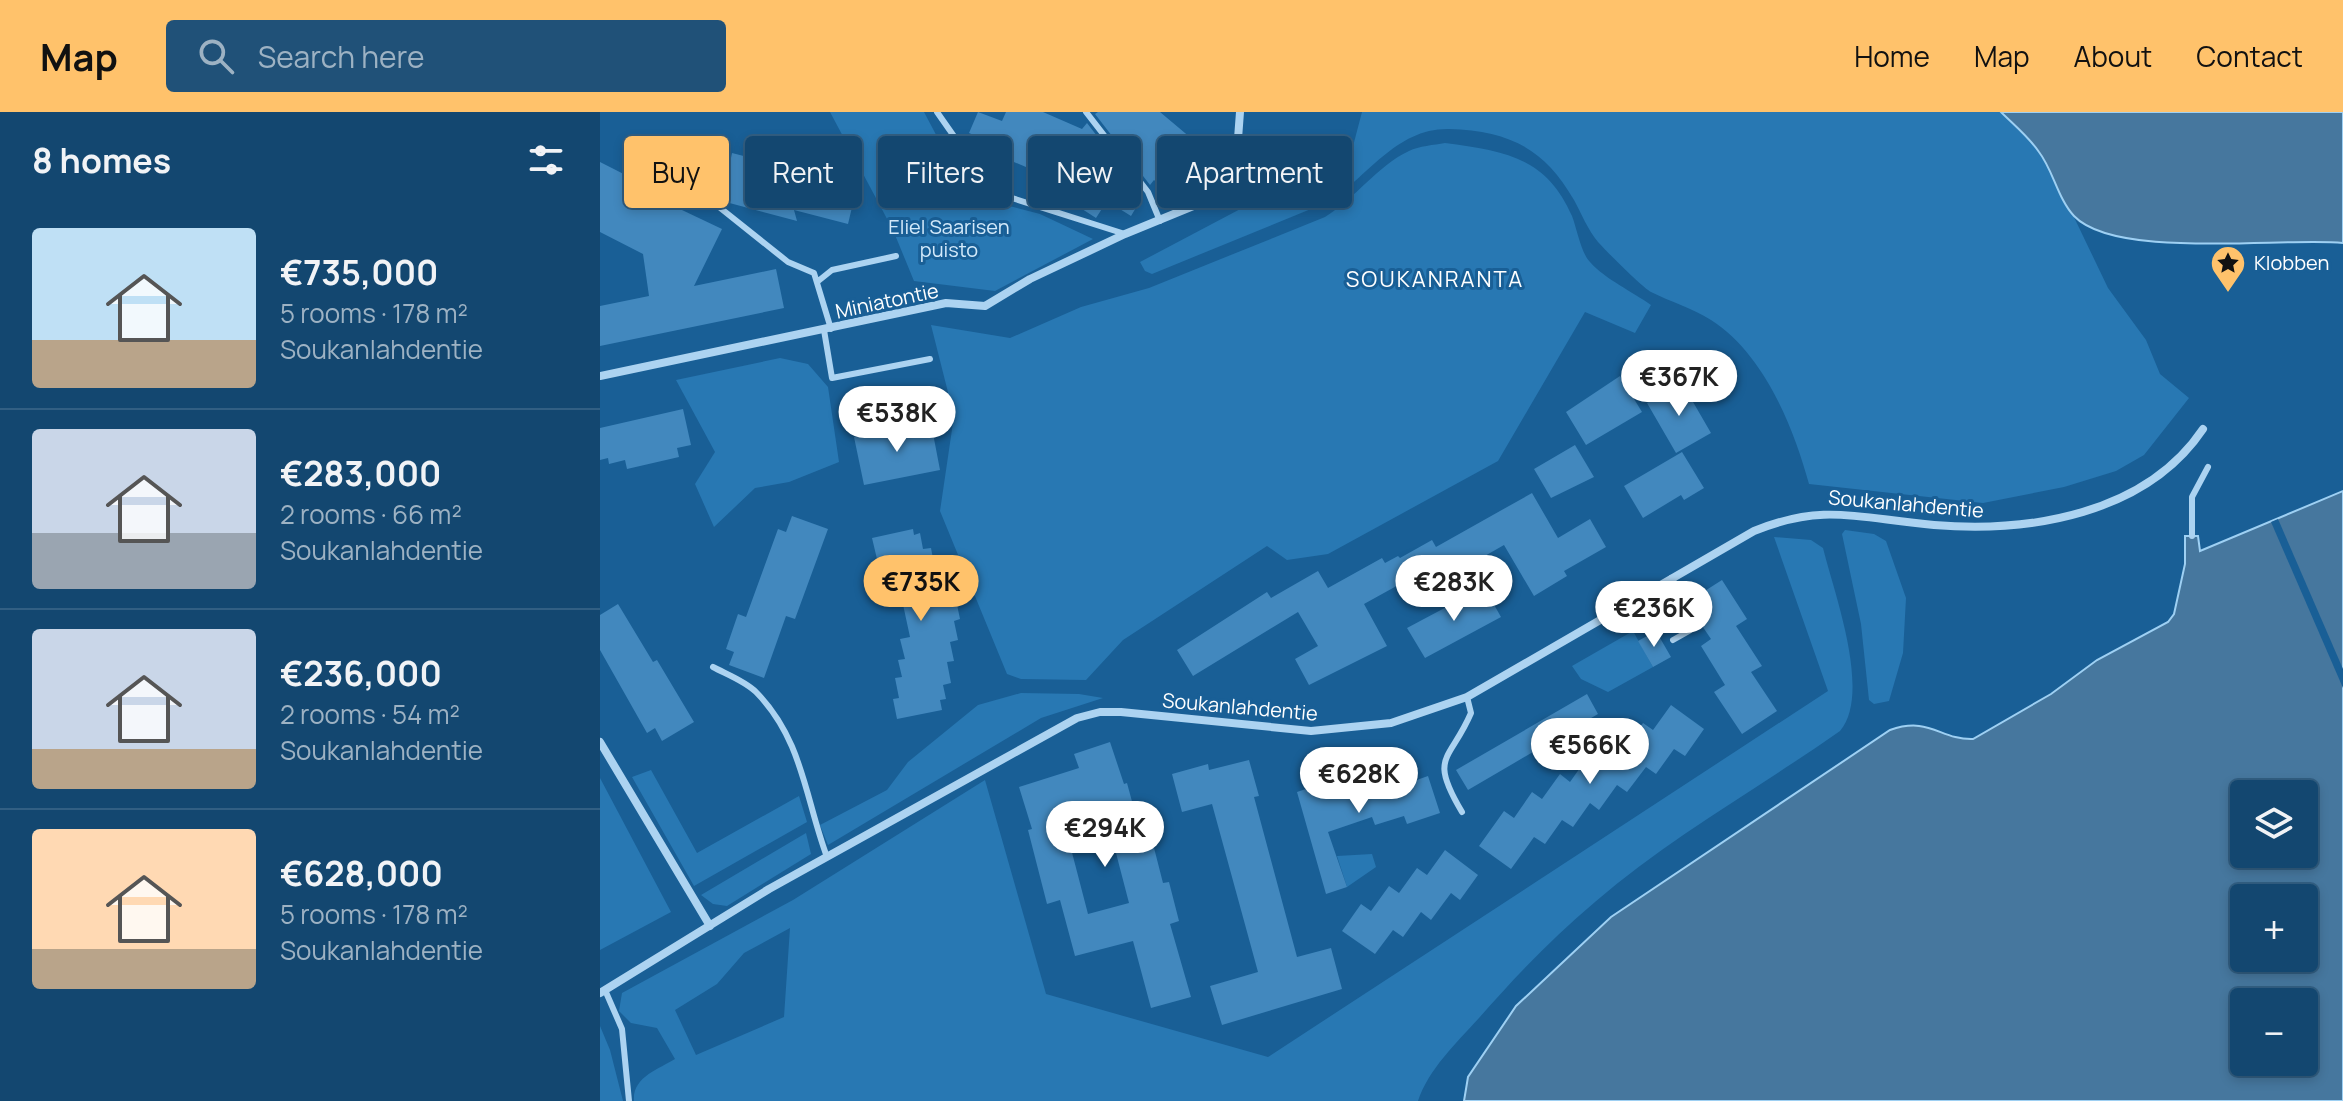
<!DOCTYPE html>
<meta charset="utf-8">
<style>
:root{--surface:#134770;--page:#205178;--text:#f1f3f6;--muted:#9db2c3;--line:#325f83;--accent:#ffc26b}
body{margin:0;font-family:Manrope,sans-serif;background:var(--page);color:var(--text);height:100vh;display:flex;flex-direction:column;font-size:30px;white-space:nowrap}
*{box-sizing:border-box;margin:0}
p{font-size:26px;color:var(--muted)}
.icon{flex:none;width:44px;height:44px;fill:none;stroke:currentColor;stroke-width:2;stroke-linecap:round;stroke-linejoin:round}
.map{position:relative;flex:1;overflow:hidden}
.sheet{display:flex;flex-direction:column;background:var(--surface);width:600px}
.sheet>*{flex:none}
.guide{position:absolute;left:24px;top:24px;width:760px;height:72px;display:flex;gap:16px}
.tools{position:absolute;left:1630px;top:668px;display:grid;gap:16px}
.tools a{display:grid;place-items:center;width:88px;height:88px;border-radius:8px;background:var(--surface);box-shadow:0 4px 12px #0003,0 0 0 2px var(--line);font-size:40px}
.price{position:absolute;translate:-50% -68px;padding:0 18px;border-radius:28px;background:#fff;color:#222;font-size:26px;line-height:52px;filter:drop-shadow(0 2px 4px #0008)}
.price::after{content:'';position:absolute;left:50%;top:48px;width:24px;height:18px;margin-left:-12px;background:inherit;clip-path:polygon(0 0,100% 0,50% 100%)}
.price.active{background:var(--accent);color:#111}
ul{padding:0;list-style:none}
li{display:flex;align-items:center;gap:24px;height:200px;padding:0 32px}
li+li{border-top:2px solid var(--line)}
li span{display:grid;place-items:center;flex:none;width:224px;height:160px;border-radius:8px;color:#555}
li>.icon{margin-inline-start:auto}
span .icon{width:96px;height:96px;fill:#fffc;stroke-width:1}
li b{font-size:34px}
h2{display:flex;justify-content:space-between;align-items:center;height:96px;padding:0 32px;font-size:34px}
.chip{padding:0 28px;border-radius:8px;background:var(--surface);box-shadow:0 4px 12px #0003,0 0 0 2px var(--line);font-size:28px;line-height:72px}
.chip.active{background:var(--accent);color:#111}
header{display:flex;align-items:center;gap:48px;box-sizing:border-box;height:112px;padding:0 40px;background:var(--accent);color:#111}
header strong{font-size:38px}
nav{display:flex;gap:44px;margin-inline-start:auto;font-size:28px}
.search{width:560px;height:72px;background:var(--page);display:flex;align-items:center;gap:20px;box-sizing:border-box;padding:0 28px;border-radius:8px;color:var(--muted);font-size:30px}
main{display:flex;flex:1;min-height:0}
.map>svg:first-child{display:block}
.green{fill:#2878b3;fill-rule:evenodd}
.water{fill:#46779e;stroke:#9ed0f3;stroke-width:2;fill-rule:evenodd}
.pier{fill:#195f96}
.building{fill:#4288be;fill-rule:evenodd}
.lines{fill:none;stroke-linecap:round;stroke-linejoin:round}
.service{stroke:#acd3f1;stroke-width:6}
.minor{stroke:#acd3f1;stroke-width:8}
.labels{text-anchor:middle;stroke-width:6;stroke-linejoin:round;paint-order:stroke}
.park-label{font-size:20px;fill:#d3eafb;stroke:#195f96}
.poi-label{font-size:20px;fill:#fff;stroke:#195f96;text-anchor:start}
.street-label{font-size:20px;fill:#fff;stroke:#195f96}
.neighbourhood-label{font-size:22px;letter-spacing:2px;fill:#fff;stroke:#195f96}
</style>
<header>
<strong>Map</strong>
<div class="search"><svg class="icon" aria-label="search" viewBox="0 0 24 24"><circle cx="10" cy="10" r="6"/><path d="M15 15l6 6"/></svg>Search here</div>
<nav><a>Home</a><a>Map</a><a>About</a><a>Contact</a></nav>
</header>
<main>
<section class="sheet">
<h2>8 homes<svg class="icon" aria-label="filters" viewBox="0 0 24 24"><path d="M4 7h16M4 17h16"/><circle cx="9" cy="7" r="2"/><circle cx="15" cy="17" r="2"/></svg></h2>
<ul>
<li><span style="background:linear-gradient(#bfe0f5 70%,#b9a48a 0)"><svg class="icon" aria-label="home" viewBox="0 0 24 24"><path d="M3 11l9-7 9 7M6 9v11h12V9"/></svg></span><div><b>€735,000</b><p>5 rooms · 178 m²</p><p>Soukanlahdentie</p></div></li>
<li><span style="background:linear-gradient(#c9d6e8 65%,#9aa5b1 0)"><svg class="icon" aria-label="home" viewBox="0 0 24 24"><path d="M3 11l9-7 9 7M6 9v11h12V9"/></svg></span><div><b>€283,000</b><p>2 rooms · 66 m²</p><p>Soukanlahdentie</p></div></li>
<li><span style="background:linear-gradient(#c9d6e8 75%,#b9a48a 0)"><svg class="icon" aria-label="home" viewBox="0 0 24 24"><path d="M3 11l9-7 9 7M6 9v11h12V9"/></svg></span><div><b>€236,000</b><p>2 rooms · 54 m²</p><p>Soukanlahdentie</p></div></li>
<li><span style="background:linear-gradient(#ffd9b3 75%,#b9a48a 0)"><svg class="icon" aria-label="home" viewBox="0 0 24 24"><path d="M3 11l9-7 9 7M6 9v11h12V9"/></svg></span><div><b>€628,000</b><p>5 rooms · 178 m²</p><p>Soukanlahdentie</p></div></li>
</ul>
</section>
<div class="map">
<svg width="1743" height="989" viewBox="0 0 1743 989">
<rect width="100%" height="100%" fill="#195f96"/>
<!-- green -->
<path class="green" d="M 230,0 L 324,0 L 368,83 L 440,102 L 493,127 L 395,179 L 314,169 L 293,118 Z
M 762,0 L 1623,0 L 1460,76 L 1508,176 L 1546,228 L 1560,262 L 1589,286 L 1544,343 L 1516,359 L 1464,375 L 1383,391 L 1209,372 C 1193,314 1164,242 1111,208 C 1092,196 1071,190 1051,180 C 1043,176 1005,138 998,130 C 988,118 981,101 974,88 C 944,36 909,19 849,17 C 796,16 768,65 728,90 L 552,162 L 545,159 L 540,150 L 752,38 Z
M 845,31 C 903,39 946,44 972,104 C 977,117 981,141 990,150 C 1005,167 1033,180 1051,193 L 1035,221 L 985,200 L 898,349 L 728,442 L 687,448 L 667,434 L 523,528 L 486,568 L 421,567 L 407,562 L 340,399 L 354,304 L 331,213 L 410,226 L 481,195 L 549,176 L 725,105 C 756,86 777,54 809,39 C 819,34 834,33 845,31 Z
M 180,246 L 208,252 L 228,275 L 239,350 L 189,370 L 155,376 L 114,415 L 95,372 L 115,340 L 76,268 Z
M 1245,418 L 1274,422 L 1286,429 L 1306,486 L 1303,541 L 1289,589 L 1274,592 L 1269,588 L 1261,512 L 1242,422 Z
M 1174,425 L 1211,428 L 1223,436 C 1234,481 1272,581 1240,619 C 1159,676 1070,725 995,790 C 953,825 915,865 879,906 C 857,930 828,958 818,989 L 34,989 C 32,965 59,957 75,947 L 57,916 L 31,911 L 19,899 L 22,881 L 193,788 L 385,668 L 446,882 L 668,945 L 1228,579 ZM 190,816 L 184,905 L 96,943 L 75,898 L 117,872 L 144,841 Z
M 1033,519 L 1053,555 L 1008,580 L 981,567 L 972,554 Z
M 421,581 L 479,582 L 503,586 L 441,606 L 228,733 L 220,713 L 287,678 L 308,650 L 378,593 Z
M 51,658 L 97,741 L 199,684 L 207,710 L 94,774 L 32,665 Z
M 0,666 L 71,800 L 0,838 Z
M 206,721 L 211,742 L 127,794 L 113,792 L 101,783 Z
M 772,742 L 776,755 L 747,775 L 737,744 Z
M 0,914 L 10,938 L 23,989 L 0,989 Z"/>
<!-- water -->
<path class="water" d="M 1401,0 L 1743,0 L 1743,131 C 1683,125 1516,148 1474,104 C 1458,87 1453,58 1439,40 C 1429,25 1414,13 1401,0 Z
M 1743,379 L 1743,989 L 864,989 L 868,965 L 916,894 L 1011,805 L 1290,618 C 1330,604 1340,628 1373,627 L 1451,582 L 1497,548 L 1568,510 L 1574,502 L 1585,452 L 1585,424 L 1598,424 L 1600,439 ZM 1644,682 L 1704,682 L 1704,742 L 1644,742 ZM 1644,786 L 1704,786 L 1704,846 L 1644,846 ZM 1644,890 L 1704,890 L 1704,950 L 1644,950 Z"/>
<!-- pier -->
<path class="pier" d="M 1678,407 L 1743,557 L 1743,576 L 1671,410 Z"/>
<!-- building -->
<path class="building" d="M 378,0 L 402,9 L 406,0 L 443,0 L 482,17 L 487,11 L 543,84 L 531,104 L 507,89 L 496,106 L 437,68 L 440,61 L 388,39 L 392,31 L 369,21 Z
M 498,0 L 560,0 L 610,42 L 573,85 L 554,68 L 550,73 L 495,2 Z
M 132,41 L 202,59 L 203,52 L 259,66 L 248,112 L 194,98 L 197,109 L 122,89 Z
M 0,50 L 65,83 L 63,89 L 122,117 L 94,174 L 176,157 L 184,196 L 0,234 L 0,194 L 49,184 L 43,142 L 0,120 Z
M 1020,264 L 1042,300 L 986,333 L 966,300 Z
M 1082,271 L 1111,321 L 1076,341 L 1047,291 Z
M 83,297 L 91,333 L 77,336 L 79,345 L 27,357 L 25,348 L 9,352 L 8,346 L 0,348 L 0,316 Z
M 331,311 L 340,358 L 264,373 L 254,325 Z
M 975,333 L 994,365 L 951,386 L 934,357 Z
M 1082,340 L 1104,376 L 1084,388 L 1081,383 L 1043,406 L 1024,374 Z
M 932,381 L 958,426 L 990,407 L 1006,435 L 964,459 L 967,464 L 934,484 L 904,433 L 869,453 L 864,446 L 815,474 L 811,466 L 764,492 L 787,534 L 709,573 L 695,547 L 718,534 L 698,500 L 593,564 L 577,538 L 667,480 L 671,486 L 718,459 L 728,476 L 782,446 L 785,451 L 798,444 L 800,446 L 832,428 L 836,435 Z
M 192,404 L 228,417 L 195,507 L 186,504 L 164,566 L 129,553 L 134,540 L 126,537 L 138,502 L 146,505 L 178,417 L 186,420 Z
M 313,417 L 314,423 L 320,421 L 323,437 L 331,436 L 334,452 L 341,451 L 349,490 L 356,488 L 360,507 L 354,509 L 358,528 L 350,530 L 354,549 L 347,550 L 351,571 L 343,573 L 346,587 L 340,588 L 342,598 L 297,607 L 293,587 L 299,586 L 295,566 L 302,565 L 298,548 L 305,547 L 300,527 L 310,525 L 296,460 L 288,462 L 285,446 L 277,447 L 272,426 Z
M 1122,468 L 1147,507 L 1136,514 L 1162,554 L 1151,560 L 1177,599 L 1142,622 L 1114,580 L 1125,573 L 1101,534 L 1111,527 L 1092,499 L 1105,490 L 1100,482 Z
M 884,475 L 901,505 L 825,546 L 807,516 Z
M 18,492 L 53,550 L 57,548 L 94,610 L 62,629 L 55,616 L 47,621 L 0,538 L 0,503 Z
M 1056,519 L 1071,545 L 1053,555 L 1038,529 Z
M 987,582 L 998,602 L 868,678 L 856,658 Z
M 1071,593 L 1104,617 L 1085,644 L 1074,637 L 1056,662 L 1046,655 L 1027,680 L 1017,673 L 999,698 L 990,691 L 973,715 L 962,708 L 945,732 L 934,725 L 911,757 L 879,734 L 904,699 L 914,706 L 932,680 L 942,687 L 960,662 L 970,670 L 987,646 L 998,653 L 1016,627 L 1025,635 L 1043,611 L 1053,618 Z
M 510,630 L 524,672 L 527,671 L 543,730 L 552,728 L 563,771 L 569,770 L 579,809 L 570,812 L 591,885 L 551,896 L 533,829 L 475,844 L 460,788 L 447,792 L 428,718 L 432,717 L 419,675 L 479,656 L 474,642 ZM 510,718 L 529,791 L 488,802 L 469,729 Z
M 649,648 L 659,684 L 654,685 L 697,845 L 731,836 L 742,877 L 622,913 L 610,874 L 658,860 L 612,692 L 582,700 L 572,662 L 608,652 L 609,658 Z
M 828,664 L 840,701 L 807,712 L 804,704 L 775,713 L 772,705 L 728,720 L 747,775 L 726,782 L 697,680 L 729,669 L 732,677 L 761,668 L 763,675 L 794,665 L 797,675 Z
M 845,738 L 878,763 L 860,788 L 851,781 L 831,808 L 821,800 L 803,825 L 793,818 L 775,842 L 742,819 L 761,792 L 771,799 L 789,774 L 799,781 L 817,756 L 827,763 Z"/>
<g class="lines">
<!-- service -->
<path class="service" d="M 337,0 L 393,80 L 525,122
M 486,0 L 548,80 L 560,109
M 115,31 L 104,83 L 188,150 L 214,161 L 231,217
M 217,170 L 232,158 L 296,144
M 224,218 L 232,266 L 330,247
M 1592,424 L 1592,385 L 1608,355
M 1071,466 L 1084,485 L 1089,519 L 1073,528
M 113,555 C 126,562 145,569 156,580 C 203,628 205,686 227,745
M 862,700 C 828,643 850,650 871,601 L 867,585
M 5,878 L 22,917 L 29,989"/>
<!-- minor -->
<path class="minor" d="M 0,264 L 346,191 L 385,194 L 430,167 L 525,122 L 608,88 L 624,69 L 637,40 L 640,0
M 0,630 L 110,814
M 0,881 L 169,777 L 477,606 L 500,600 L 521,600 L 711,619 L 791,611 L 867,585 L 1154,419 C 1225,390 1261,407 1334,413 C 1430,421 1546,402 1603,317"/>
</g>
<!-- icons -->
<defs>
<g id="sight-pin" transform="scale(1.8)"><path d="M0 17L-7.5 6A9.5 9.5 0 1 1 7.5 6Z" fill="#ffc26b" stroke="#195f96"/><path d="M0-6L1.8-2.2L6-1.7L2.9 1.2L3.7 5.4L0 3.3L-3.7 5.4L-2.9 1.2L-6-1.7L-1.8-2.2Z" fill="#111"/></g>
</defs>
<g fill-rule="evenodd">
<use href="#sight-pin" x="1628" y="151"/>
</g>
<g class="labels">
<!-- park labels -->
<g class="park-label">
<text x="349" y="122">Eliel Saarisen<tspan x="349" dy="23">puisto</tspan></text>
</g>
<!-- poi labels -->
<g class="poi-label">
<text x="1654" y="158">Klobben</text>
</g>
<!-- street labels -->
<g class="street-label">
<text transform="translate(287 189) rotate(-12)" y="7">Miniatontie</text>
<text transform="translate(1306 392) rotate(5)" y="7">Soukanlahdentie</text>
<text transform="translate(640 595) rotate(5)" y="7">Soukanlahdentie</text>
</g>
<!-- neighbourhood labels -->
<g class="neighbourhood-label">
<text x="835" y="175">SOUKANRANTA</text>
</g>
</g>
</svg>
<div class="tools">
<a><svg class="icon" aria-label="layers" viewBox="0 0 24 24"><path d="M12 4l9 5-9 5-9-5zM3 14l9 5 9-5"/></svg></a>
<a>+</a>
<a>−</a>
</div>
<b class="price" style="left:1079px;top:306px">€367K</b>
<b class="price" style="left:297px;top:342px">€538K</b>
<b class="price active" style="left:321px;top:511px">€735K</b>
<b class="price" style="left:854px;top:511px">€283K</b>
<b class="price" style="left:1054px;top:537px">€236K</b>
<b class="price" style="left:990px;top:674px">€566K</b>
<b class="price" style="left:759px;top:703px">€628K</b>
<b class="price" style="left:505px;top:757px">€294K</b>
<div class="guide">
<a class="chip active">Buy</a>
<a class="chip">Rent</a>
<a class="chip">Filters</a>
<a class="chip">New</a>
<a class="chip">Apartment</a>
</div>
</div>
</main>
